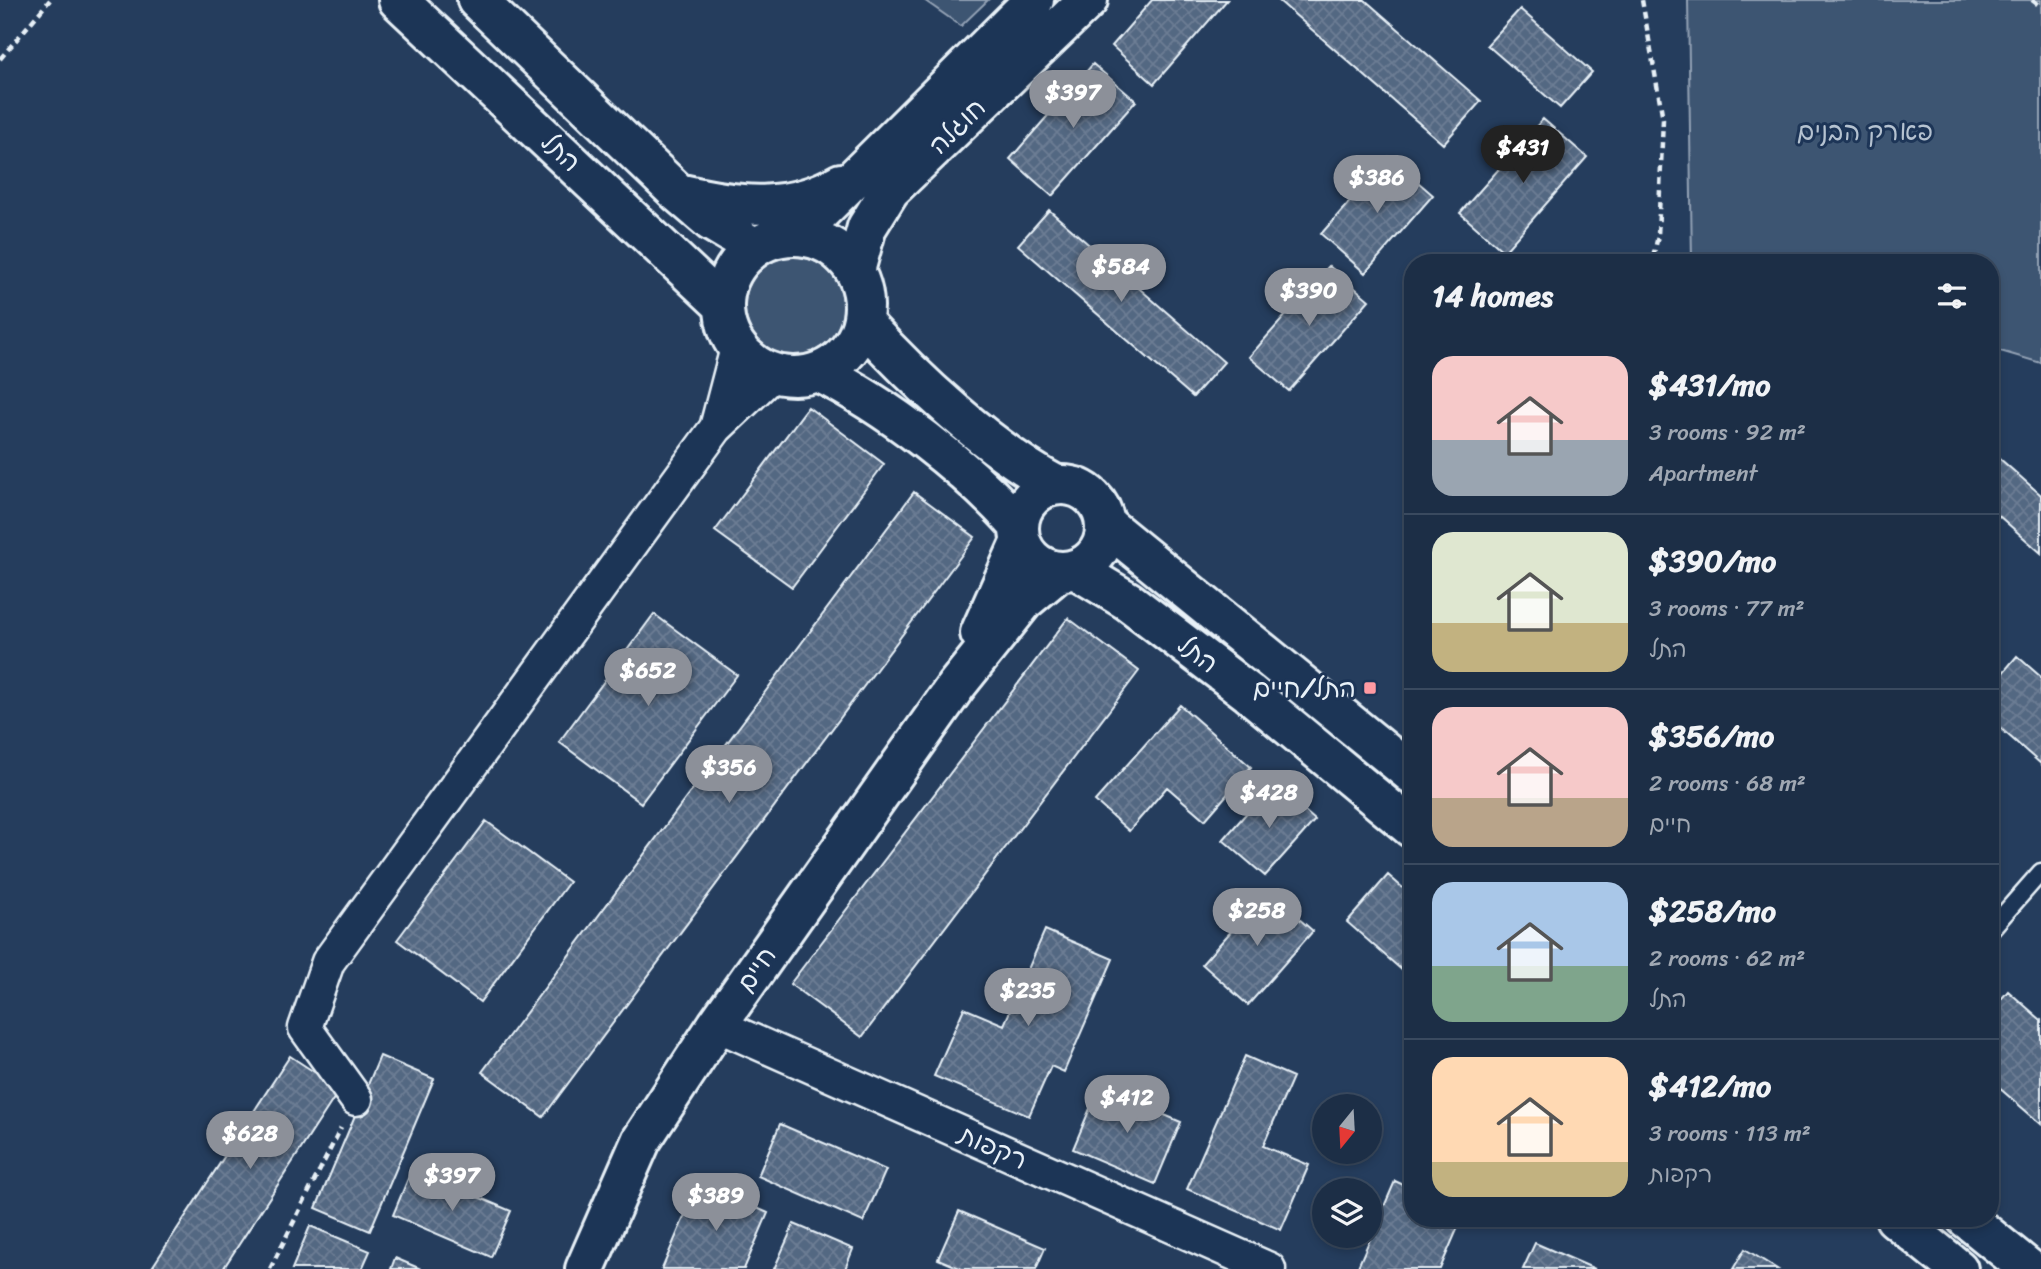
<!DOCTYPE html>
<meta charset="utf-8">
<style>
:root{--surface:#1c2e46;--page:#293a51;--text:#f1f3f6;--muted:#a0a8b3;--line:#3a4a5f;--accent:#8c9099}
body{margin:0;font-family:Sriracha,"Playpen Sans Hebrew",sans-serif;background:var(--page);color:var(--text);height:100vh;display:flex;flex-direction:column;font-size:26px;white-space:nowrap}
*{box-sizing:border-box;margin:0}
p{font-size:23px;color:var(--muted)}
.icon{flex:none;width:38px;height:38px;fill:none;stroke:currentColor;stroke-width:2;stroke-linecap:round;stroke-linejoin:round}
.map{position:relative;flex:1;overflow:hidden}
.drawer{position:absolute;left:1404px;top:254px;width:595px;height:973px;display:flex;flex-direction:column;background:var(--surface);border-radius:28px;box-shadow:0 4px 10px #0003,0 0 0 2px var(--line)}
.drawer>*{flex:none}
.needle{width:46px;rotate:198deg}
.tools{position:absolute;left:1312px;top:1094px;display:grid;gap:14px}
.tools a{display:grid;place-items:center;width:70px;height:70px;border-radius:50%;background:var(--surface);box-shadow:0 4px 10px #0003,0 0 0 2px var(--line);font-size:35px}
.price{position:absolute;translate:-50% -60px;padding:0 16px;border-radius:24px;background:var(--accent);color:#fff;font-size:23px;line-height:46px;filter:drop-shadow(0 2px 4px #0008)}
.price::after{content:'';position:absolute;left:50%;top:42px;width:21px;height:16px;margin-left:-10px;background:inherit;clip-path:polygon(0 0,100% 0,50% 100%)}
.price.on{background:#222;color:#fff}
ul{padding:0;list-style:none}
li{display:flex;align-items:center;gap:21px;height:175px;padding:0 28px}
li+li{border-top:2px solid var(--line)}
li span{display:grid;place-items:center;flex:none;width:196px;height:140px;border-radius:21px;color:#555}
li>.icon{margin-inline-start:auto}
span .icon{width:84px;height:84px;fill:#fffc;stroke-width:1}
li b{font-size:30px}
h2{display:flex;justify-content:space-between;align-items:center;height:84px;padding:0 28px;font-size:30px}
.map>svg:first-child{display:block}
.green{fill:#3e5472;stroke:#93a2b5;stroke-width:2}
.building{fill:url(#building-cross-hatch);stroke:#e8f1f8;stroke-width:2}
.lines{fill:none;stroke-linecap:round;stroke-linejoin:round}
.lane-casing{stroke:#e8f1f8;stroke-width:21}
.street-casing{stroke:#e8f1f8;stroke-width:37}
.secondary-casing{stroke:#e8f1f8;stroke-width:44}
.path{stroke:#e8f1f8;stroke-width:4.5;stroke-dasharray:7 5;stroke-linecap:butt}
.lane{stroke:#1d3557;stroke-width:16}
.street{stroke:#1d3557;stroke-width:32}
.secondary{stroke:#1d3557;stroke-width:38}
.poi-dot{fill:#ff9aa2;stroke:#1d3557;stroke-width:2.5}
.labels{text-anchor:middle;stroke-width:6;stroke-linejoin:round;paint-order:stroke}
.street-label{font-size:26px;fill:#e8f1f8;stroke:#1d3557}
.park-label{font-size:26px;fill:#b5c2d0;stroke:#1d3557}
.poi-label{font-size:26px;fill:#e8f1f8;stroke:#1d3557;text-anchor:end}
</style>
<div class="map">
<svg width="2041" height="1269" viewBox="0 0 2041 1269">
<defs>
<pattern id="building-cross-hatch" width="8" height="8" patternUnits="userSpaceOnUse" patternTransform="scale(1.75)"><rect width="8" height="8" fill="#536782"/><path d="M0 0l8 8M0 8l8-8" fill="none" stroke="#6c7d94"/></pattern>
</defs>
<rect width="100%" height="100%" fill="#253d5d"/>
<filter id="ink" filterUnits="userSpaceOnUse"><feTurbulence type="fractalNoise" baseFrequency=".0143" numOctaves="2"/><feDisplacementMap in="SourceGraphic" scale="14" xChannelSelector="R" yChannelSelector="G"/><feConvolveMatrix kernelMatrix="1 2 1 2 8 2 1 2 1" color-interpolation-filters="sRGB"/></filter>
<g filter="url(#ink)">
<!-- green -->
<path class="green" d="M 924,0 L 988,0 L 961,26 Z
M 1688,0 L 2041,0 L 2041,363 L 1990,348 L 1990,262 L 1692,262 Z
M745 306a49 49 0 1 1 98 0a49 49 0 1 1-98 0Z"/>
<!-- building -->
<path class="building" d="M 1152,0 L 1227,0 L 1154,84 L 1112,46 Z
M 1278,0 L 1365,0 L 1481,101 L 1443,144 Z
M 1520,9 L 1592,72 L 1560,108 L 1487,45 Z
M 1093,64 L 1136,101 L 1052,196 L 1010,159 Z
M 1543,119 L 1587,157 L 1504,252 L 1460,213 Z
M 1389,157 L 1433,195 L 1365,273 L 1321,234 Z
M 1049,210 L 1224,362 L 1193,397 L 1018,245 Z
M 1329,266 L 1369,300 L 1289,391 L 1249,357 Z
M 808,407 L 884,464 L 792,587 L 715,531 Z
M 1990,450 L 2041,495 L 2041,553 L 1990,508 Z
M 914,492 L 975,537 L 543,1117 L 482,1072 Z
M 654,614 L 737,675 L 641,803 L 559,742 Z
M 1068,618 L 1139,671 L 862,1037 L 790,984 Z
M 2017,656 L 2041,677 L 2041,764 L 1990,719 L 1990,688 Z
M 1180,705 L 1251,767 L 1205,820 L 1167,787 L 1129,831 L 1095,801 Z
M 1273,783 L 1315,820 L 1265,876 L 1223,840 Z
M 486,821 L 569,882 L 480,1002 L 397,940 Z
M 1388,875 L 1412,896 L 1412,979 L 1347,922 Z
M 1267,891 L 1313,931 L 1248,1005 L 1202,964 Z
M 1045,930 L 1113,959 L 1064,1072 L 1051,1066 L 1029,1116 L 934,1076 L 964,1008 L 1004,1025 Z
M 2008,991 L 2041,1020 L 2041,1124 L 1990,1080 L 1990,1012 Z
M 290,1056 L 340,1089 L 223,1269 L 151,1269 Z
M 380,1056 L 434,1079 L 370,1231 L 316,1208 Z
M 1245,1056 L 1293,1077 L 1263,1146 L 1309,1165 L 1281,1230 L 1187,1189 Z
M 1099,1087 L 1181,1122 L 1155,1184 L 1073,1149 Z
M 780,1124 L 886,1170 L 863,1222 L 758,1176 Z
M 412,1169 L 511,1211 L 491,1257 L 393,1215 Z
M 1395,1181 L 1412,1189 L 1412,1218 L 1462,1218 L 1440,1269 L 1357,1269 Z
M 699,1182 L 768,1213 L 744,1269 L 662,1269 Z
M 959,1211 L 1045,1248 L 1036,1269 L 962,1269 L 938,1259 Z
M 794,1224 L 853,1249 L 845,1269 L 774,1269 Z
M 310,1226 L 370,1251 L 362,1269 L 292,1269 Z
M 1535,1243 L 1595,1269 L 1523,1269 Z
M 1745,1249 L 1777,1269 L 1733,1269 Z
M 395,1258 L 421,1269 L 391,1269 Z"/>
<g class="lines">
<!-- lane casing -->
<g class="lane-casing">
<path id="lane" d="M 1990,930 L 2041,872"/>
</g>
<!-- street casing -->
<g class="street-casing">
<path id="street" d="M 716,428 L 737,348
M 717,1025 L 1269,1269
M 356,1099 L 305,1028 L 328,962 L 716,428 L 774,373"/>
</g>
<!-- secondary casing -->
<g class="secondary-casing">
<path id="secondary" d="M 398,0 L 723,305
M 477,0 L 678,193 L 712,222 L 754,247
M 682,194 C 738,207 790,213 841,183
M 797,235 L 1034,0
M724 306a70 70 0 1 1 140 0a70 70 0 1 1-140 0Z
M 855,271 L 867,227 L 890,190 L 1088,0
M 863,323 C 916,381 988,448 1056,485
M 818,372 C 886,405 969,469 1019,526
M1019 528a43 43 0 1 1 86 0a43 43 0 1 1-86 0Z
M 1105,524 L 1412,774
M 1075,569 L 1128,601 L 1249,693 L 1412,828
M 980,633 L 1021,541
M 1895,1218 L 1958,1269
M 1966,1218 L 2029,1269
M 585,1269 L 641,1141 L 717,1025 L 956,686 L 1024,601 L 1060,571"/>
</g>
<!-- path -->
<path class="path" d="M 1642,0 L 1663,119 L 1658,236 L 1652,262
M 2032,0 L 2041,7
M 0,59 L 50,0
M 270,1269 L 341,1128"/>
<!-- lane -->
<use href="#lane" class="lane"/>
<!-- street -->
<use href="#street" class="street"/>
<!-- secondary -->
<use href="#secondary" class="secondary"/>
</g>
</g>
<!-- markers -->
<rect class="poi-dot" x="1363" y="681" width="14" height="14" rx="3.5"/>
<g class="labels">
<!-- street labels -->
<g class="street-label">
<text transform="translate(957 126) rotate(-44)" y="9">חוגלה</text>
<text transform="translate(561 152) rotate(44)" y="9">התל</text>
<text transform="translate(1198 654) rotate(38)" y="9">התל</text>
<text transform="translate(756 969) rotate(-55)" y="9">חיים</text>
<text transform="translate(993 1147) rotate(24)" y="9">רקפות</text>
</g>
<!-- park labels -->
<g class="park-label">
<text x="1865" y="140">פארק הבנים</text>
</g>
<!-- poi labels -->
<g class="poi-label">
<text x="1356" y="697">התל/חיים</text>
</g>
</g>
</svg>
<div class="tools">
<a><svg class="needle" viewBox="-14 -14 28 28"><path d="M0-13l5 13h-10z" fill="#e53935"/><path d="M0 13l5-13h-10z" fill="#a0a8b3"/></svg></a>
<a><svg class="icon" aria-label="layers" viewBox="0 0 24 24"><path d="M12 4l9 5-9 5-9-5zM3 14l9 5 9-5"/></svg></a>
</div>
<b class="price" style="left:1073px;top:130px">$397</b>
<b class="price on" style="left:1523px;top:185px">$431</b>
<b class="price" style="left:1377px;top:215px">$386</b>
<b class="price" style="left:1121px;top:304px">$584</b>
<b class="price" style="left:1309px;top:328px">$390</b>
<b class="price" style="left:648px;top:708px">$652</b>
<b class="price" style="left:729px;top:805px">$356</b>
<b class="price" style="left:1269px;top:830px">$428</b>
<b class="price" style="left:1257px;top:948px">$258</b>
<b class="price" style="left:1028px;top:1028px">$235</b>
<b class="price" style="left:1127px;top:1135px">$412</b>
<b class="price" style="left:250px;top:1171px">$628</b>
<b class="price" style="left:452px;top:1213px">$397</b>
<b class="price" style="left:716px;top:1233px">$389</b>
<section class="drawer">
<h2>14 homes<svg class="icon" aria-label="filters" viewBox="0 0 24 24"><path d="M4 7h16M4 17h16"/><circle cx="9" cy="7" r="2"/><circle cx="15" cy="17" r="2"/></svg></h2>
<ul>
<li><span style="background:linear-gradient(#f6c9c9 60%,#9aa5b1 0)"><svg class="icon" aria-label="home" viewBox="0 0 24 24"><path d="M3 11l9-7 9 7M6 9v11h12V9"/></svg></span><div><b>$431/mo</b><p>3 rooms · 92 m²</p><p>Apartment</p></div></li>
<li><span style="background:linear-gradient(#dfe7d0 65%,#c2b280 0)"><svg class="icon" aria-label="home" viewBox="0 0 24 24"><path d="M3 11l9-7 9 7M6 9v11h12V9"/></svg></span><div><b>$390/mo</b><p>3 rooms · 77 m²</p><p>התל</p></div></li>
<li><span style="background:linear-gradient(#f6c9c9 65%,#b9a48a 0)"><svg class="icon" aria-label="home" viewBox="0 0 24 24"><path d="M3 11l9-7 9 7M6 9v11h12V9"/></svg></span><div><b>$356/mo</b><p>2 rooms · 68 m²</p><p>חיים</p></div></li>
<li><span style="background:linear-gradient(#a9c7e8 60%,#7fa58c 0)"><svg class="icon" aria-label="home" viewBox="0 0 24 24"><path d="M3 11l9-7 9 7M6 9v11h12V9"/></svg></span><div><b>$258/mo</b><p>2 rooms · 62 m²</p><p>התל</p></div></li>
<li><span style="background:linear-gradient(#ffd9b3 75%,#c2b280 0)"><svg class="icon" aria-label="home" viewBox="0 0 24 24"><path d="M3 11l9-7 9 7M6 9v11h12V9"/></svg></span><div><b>$412/mo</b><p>3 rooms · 113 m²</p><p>רקפות</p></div></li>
</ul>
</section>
</div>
